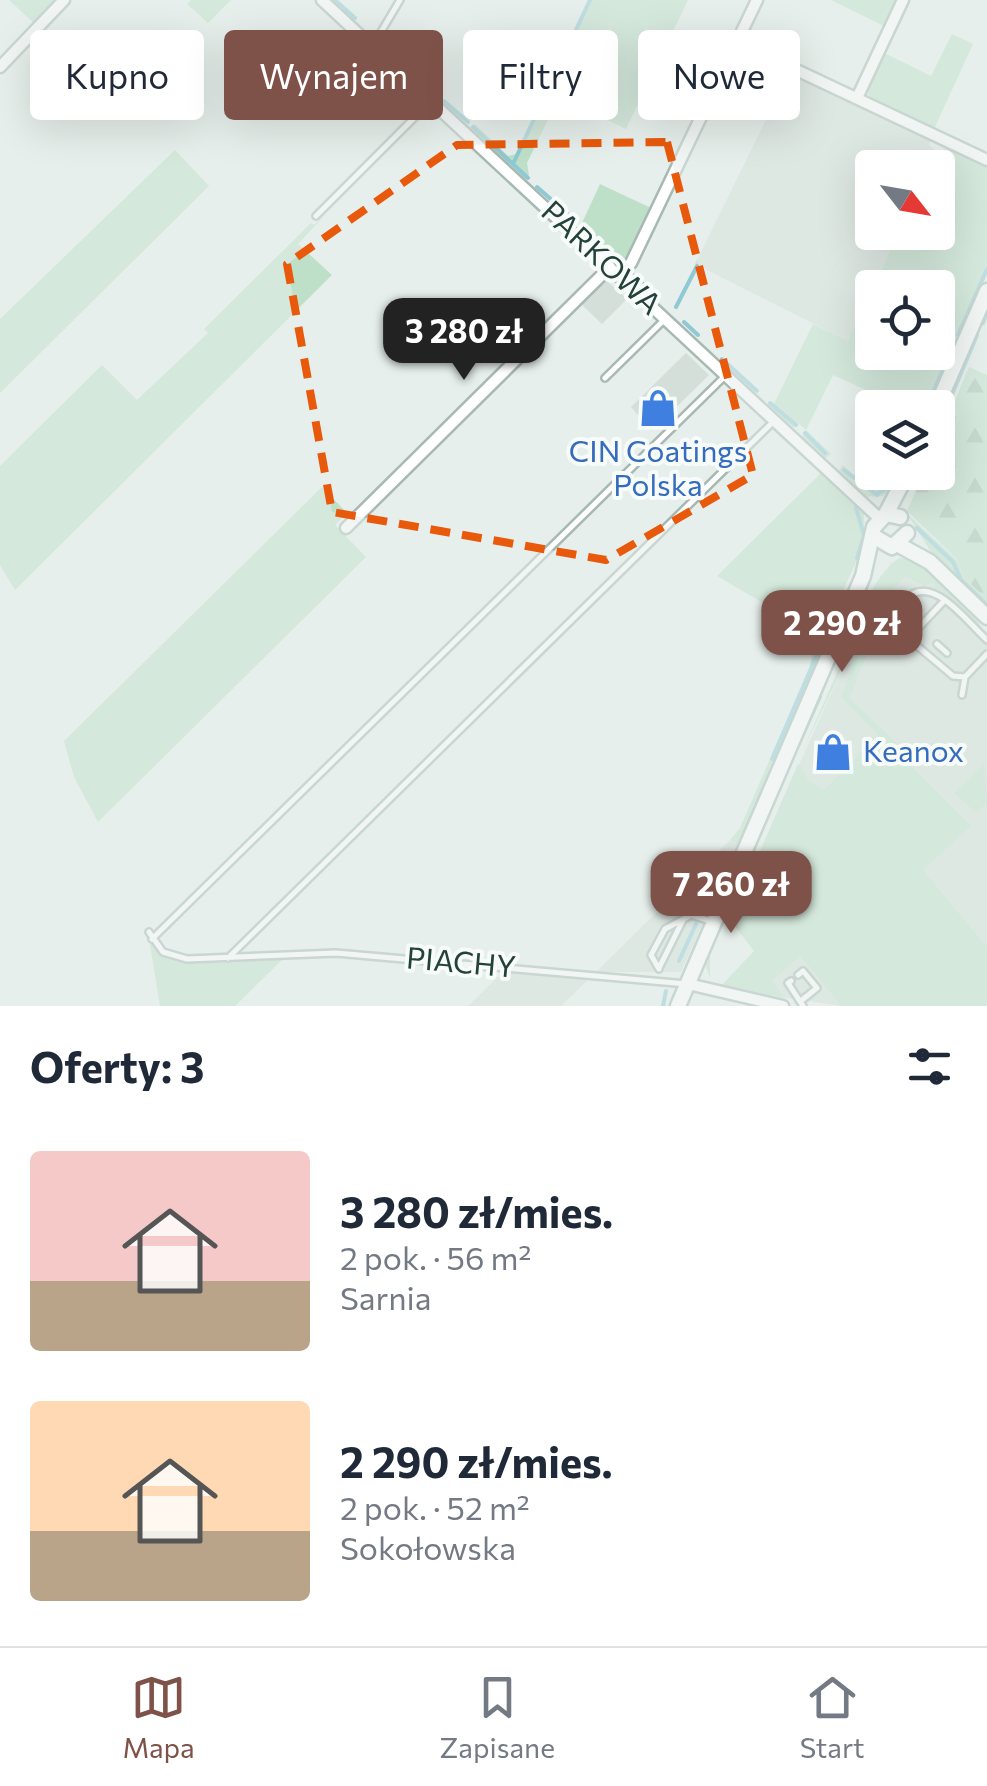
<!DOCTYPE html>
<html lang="pl">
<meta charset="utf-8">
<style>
:root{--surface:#fff;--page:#f6f6f7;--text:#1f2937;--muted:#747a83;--line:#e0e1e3;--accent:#7f5249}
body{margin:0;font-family:Commissioner,sans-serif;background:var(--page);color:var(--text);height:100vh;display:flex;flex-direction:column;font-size:38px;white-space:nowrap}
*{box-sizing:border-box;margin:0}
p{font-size:32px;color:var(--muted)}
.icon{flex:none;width:55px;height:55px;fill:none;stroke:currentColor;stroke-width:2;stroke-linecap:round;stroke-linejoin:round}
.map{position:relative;height:1006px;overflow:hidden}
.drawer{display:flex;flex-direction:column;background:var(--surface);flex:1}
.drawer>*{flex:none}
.top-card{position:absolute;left:30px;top:30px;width:928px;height:90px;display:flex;gap:20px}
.needle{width:65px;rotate:121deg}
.buttons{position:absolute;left:855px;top:150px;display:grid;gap:20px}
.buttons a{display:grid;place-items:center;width:100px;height:100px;border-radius:10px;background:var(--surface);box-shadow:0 10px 40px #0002;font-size:50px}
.price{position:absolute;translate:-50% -85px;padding:0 22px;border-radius:20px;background:var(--accent);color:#fff;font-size:32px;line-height:65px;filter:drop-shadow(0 2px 5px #0008)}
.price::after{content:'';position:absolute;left:50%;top:60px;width:30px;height:22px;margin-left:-15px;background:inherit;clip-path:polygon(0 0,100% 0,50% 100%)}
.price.current{background:#222;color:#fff}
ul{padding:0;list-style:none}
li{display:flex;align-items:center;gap:30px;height:250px;padding:0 30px}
li span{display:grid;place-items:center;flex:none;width:280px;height:200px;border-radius:10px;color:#555}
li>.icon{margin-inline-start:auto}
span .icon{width:120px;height:120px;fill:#fffc;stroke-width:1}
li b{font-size:42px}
h2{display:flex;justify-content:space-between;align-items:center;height:120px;padding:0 30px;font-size:42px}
.tag{padding:0 35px;border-radius:10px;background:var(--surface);box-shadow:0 10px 40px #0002;font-size:35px;line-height:90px}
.tag.current{background:var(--accent);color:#fff}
.tabs{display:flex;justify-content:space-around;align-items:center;height:140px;border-top:2px solid var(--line);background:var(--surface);font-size:28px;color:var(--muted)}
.tabs a{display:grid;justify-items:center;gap:5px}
.tabs .current{color:var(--accent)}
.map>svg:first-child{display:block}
.built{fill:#d4dfda}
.green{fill:#bfe0c8}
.forest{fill:url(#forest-firs)}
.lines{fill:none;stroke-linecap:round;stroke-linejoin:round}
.stream{stroke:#8ec9d4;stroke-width:4}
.lane-casing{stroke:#a8b8b2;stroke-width:10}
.street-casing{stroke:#a8b8b2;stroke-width:15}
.secondary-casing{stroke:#a4bbb3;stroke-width:19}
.lane{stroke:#fff;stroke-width:5}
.street{stroke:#fff;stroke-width:10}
.secondary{stroke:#fff;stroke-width:14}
.marked{fill:none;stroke:#e8590c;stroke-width:8;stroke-dasharray:20 12;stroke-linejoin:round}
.labels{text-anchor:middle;stroke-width:8;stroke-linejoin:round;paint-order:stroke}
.street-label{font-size:30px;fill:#24423a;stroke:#f7fbf9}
.shop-label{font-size:30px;fill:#366cbe;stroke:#f7fbf9}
</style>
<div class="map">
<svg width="987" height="1006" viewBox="0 0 987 1006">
<defs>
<pattern id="forest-firs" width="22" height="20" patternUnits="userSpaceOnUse" patternTransform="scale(2.5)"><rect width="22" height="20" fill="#bfe0c8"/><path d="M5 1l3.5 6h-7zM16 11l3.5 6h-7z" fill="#a4c1ad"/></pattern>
</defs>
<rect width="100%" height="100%" fill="#e6efeb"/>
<!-- built -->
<path class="built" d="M 789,73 L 931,140 L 929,145 L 937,153 L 929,167 L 872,168 L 872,232 L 898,233 L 848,341 L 695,264 Z
M 604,278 L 627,299 L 602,324 L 579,302 Z
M 686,353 L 709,375 L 652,431 L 631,407 Z
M 900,558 L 914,559 L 987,633 L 987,947 L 923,870 L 970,826 L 801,813 L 759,854 L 843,667 L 859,652 L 866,635 L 858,632 L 859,623 L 872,592 L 891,563 Z
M 730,840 L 739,844 L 681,972 L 596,972 Z
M 800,956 L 841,1006 L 785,998 L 771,981 Z
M 505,970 L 590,978 L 561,1006 L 468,1006 Z"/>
<!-- green -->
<path class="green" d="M 9,0 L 55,0 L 34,23 Z
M 589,0 L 688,0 L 626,129 L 559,97 L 527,163 L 529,175 L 525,180 L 470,130 L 475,124 L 508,156 L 516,154 Z
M 831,0 L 897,0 L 884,26 Z
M 952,34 L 973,44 L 934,129 L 869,96 L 865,89 L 882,52 L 931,76 Z
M 946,148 L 987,167 L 987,265 L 925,407 L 903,407 L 833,375 L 806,430 L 831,454 L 825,458 L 802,437 L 806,430 L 798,423 L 793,428 L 767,405 L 775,402 L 813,324 L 848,341 L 872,288 L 872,352 L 938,352 L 938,288 L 873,288 L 898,233 L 938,232 L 938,168 L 929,167 L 937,153 Z
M 175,150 L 209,186 L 0,393 L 0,319 Z
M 600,184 L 651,208 L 628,259 L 619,264 L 581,225 Z
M 324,216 L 298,244 L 332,275 L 15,590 L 0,565 L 0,466 L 102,365 L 137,400 L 208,333 L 204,329 L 311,223 L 314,225 Z
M 843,465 L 872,492 L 886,473 L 897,473 L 891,485 L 896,488 L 882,496 L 866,497 L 839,471 Z
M 821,473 L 864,514 L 863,547 L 830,619 L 834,621 L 832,629 L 739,844 L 730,840 L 740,828 L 809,669 L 815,638 L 807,624 L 788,606 L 773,615 L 765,604 L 717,576 Z
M 322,487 L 347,513 L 335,525 L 366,557 L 98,822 L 74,777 L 64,741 Z
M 908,515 L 957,560 L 964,578 L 987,599 L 987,610 L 937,562 Z
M 900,558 L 914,559 L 972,612 L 987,637 L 943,591 L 934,588 L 934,581 L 924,586 L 906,576 L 879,604 L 884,610 L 874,631 L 858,632 C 860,609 878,571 900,558 Z
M 862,646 L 860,652 L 867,655 L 849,698 L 914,759 L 942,734 L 913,768 L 971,826 L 923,870 L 987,947 L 987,1006 L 841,1006 L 800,956 L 772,981 L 785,998 L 721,986 L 754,951 L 730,920 L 798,764 L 809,781 L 824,790 L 878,735 L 841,697 L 857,654 L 843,667 L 803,750 L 843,659 L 852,647 Z
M 795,757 L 710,954 L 710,978 L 706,967 L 710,950 Z
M 984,764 L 987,802 L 976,813 L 954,793 Z
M 149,939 C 178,976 243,960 286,956 L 235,1006 L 160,1006 Z"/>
<!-- forest -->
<path class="forest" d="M 191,0 L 231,0 L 208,23 L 187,4 Z
M 969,367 L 987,375 L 987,599 L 964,578 L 957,559 L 907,511 L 924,473 L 938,472 L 938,441 Z"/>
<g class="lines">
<!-- stream -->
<path class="stream" d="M 335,0 L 355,18
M 381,43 L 389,49
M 395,55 L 422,80
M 425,83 L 436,93
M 444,101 L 468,122
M 473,127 L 528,178
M 513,164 L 590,0
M 537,187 L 553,201
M 556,203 L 573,220
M 602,246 L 620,263
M 632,274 L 658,298
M 676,307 L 697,266
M 684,322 L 698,335
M 983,323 L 987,312
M 958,335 L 987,269
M 722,359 L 757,391
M 770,403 L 796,425
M 926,408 L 954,344
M 938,428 L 977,335
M 805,433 L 825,453
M 844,470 L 877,495
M 876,494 L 890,487 L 899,472
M 856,508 L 864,535 L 857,558
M 917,528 L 953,562 L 961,580 L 987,605
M 822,642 L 831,620
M 799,743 L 820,697
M 772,759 L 819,650
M 706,902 L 726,864
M 679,961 L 696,924
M 663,1006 L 666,991"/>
<!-- lane casing -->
<g class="lane-casing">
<path id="lane" d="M 372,47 L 400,0
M 316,216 L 429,103
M 605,378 L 664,320
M 887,623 L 898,625
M 886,634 C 886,618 894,611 905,600 C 931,571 967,622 987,640
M 841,635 L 864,640 L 903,634 L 953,676 L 965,677
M 910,637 L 944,601
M 937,644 L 947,653
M 962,695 L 965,677 L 987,654
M 149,932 L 163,952 L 187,959 L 336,953 L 687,984
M 152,939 L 725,376
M 228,958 L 774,421
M 659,968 L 683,920
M 659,969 L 651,955 L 665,929 L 691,915 L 711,921
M 798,975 L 803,971 L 817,988 L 802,1000
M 791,981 L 788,983 L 803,1006"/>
</g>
<!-- street casing -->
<g class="street-casing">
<path id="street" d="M 322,0 L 879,518
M 737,42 L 987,160
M 0,67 L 64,0
M 857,98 L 903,0
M 619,275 L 631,263 L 757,0
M 346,528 L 610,267
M 688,984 L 783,1006"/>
</g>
<!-- secondary casing -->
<g class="secondary-casing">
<path id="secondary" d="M 936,408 L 987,291
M 886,514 L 908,472
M 875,537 L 892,547 L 907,533
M 899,545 L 930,562 L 987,617
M 678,1006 L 863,576 L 874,527 L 886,514 L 900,517"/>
</g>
<!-- lane -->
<use href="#lane" class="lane"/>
<!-- street -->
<use href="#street" class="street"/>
<!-- secondary -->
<use href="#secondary" class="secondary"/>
</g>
<!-- marked area -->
<path d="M0 0H987V1006H0ZM 667,142 L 753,475 L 606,560 L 332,512 L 287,264 L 457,145 Z" fill="#e6efeb" fill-opacity=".55" fill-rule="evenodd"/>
<path class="marked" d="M 667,142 L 753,475 L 606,560 L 332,512 L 287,264 L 457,145 Z"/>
<!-- icons -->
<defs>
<g id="shop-bare" transform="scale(3)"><path d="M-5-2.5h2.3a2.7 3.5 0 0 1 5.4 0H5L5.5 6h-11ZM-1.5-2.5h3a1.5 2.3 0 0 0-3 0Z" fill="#3f7fe0" stroke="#f7fbf9" stroke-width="2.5" paint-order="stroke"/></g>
</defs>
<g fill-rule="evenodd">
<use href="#shop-bare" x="658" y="408"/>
<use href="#shop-bare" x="833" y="752"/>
</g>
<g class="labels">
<!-- street labels -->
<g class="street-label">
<text transform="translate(601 258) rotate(43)" y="10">PARKOWA</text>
<text transform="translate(461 963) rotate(5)" y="10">PIACHY</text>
</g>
<!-- shop labels -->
<g class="shop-label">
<text x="658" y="462">CIN Coatings<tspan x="658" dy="34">Polska</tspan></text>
<text x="863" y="762" text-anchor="start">Keanox</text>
</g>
</g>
</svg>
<div class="buttons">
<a><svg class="needle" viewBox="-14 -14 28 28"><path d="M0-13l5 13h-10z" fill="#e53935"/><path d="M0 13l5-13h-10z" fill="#747a83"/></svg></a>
<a><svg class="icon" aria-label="locate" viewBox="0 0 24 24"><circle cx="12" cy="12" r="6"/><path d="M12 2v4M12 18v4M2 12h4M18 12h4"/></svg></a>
<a><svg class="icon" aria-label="layers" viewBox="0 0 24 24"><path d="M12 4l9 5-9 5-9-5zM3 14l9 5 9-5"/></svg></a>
</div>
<b class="price current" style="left:464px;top:383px">3 280 zł</b>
<b class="price" style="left:842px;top:675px">2 290 zł</b>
<b class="price" style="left:731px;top:936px">7 260 zł</b>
<div class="top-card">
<a class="tag">Kupno</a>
<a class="tag current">Wynajem</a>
<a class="tag">Filtry</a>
<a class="tag">Nowe</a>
</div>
</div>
<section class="drawer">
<h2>Oferty: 3<svg class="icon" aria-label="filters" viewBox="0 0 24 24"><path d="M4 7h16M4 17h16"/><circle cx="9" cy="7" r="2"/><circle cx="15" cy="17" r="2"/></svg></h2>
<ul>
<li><span style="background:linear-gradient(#f6c9c9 65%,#b9a48a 0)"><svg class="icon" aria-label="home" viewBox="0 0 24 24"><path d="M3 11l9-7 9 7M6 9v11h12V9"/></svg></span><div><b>3 280 zł/mies.</b><p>2 pok. · 56 m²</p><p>Sarnia</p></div></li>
<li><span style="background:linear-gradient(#ffd9b3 65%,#b9a48a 0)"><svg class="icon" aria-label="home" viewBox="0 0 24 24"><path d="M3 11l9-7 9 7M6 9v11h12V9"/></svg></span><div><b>2 290 zł/mies.</b><p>2 pok. · 52 m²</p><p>Sokołowska</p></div></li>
</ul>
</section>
<nav class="tabs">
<a class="current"><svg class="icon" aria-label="map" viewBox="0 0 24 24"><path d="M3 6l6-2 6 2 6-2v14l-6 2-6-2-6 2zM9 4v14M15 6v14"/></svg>Mapa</a>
<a><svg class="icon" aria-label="saved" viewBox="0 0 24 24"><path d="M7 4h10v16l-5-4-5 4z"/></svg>Zapisane</a>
<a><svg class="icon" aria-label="home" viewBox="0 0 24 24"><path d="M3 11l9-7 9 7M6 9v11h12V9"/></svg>Start</a>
</nav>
